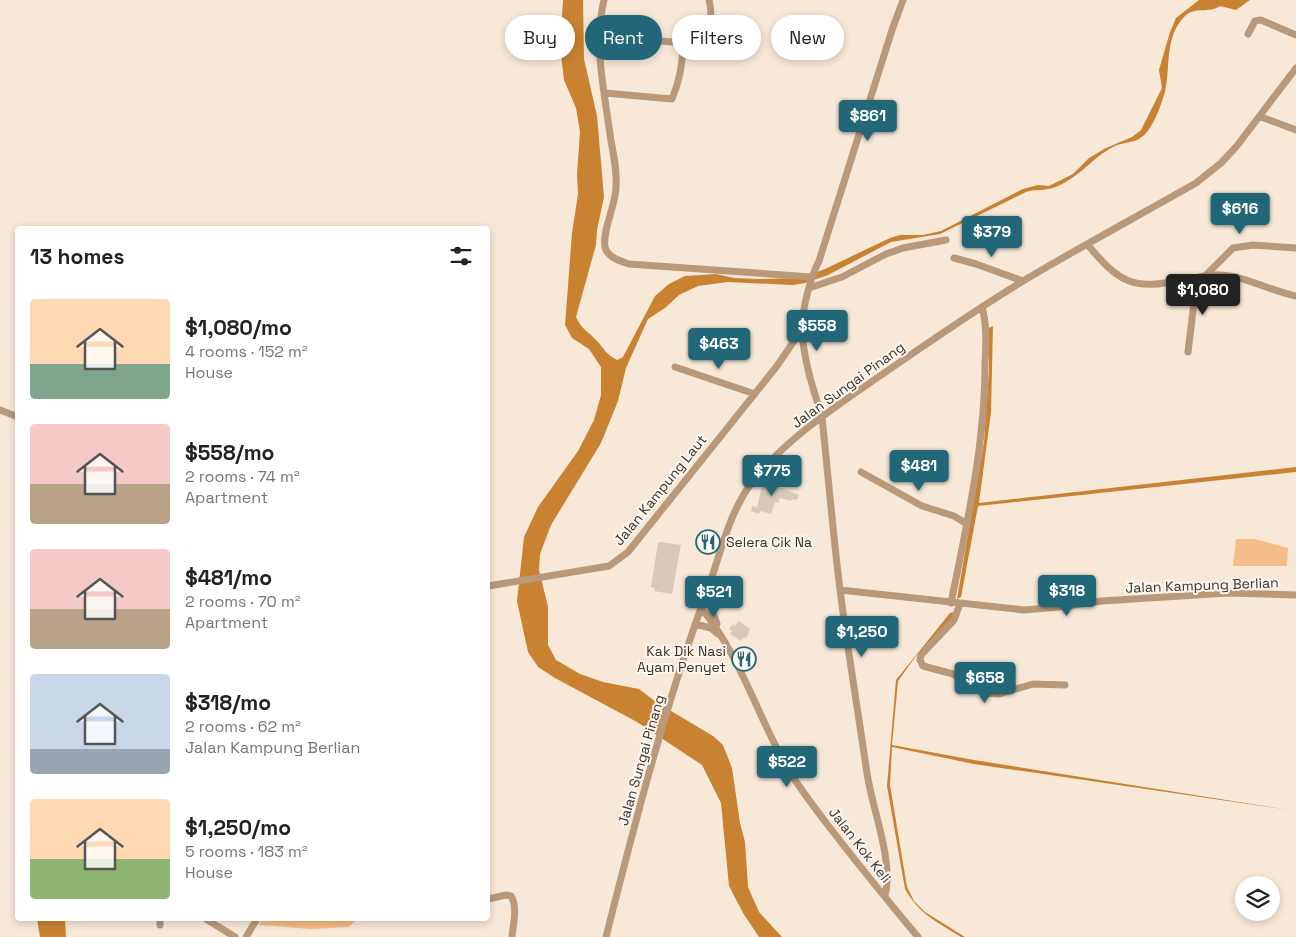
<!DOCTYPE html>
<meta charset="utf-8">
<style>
:root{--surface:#fff;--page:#f2f2f2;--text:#222;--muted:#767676;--accent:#216777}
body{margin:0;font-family:"Space Grotesk",sans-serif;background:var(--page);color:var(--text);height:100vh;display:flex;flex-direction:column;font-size:19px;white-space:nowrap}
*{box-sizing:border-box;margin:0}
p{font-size:16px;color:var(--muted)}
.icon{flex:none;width:28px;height:28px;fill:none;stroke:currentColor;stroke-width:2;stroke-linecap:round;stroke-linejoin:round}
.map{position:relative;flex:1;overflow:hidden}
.panel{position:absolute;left:15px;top:226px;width:475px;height:695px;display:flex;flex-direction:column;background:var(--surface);border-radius:5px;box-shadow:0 2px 8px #0003}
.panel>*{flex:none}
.top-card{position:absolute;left:505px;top:15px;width:475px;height:45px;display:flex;gap:10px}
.tools{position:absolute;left:1235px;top:876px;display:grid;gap:10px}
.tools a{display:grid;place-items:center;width:45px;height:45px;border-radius:50%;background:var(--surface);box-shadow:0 2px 8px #0003;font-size:25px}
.price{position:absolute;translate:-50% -42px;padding:0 11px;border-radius:5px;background:var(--accent);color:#fff;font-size:16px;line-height:32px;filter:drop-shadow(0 1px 2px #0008)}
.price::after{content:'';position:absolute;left:50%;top:30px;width:15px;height:11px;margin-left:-8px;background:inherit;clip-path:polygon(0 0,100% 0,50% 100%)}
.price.on{background:#222;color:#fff}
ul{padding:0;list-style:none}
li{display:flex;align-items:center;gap:15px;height:125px;padding:0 15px}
li span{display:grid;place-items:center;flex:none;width:140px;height:100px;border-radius:5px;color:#555}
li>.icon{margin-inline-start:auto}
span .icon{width:60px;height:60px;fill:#fffc;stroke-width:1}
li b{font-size:21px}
h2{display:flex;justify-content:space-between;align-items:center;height:60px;padding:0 15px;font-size:21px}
.chip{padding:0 18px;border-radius:22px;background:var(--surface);box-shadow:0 2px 8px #0003;font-size:18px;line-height:45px}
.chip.on{background:var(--accent);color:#fff}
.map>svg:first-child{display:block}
.green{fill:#f4bc86}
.water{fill:#c98232}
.building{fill:#d9c9ba}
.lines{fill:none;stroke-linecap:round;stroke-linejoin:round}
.minor{stroke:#b9997a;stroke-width:7}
.labels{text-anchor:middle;stroke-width:4;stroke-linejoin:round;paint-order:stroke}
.street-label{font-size:14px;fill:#37312b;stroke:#fef7f0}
.poi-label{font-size:14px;fill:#37312b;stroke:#fef7f0;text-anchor:start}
</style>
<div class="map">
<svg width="1296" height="937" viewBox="0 0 1296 937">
<rect width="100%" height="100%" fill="#f8e8d8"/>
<!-- green -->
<path class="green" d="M 1236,539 L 1255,539 L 1288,548 L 1287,566 L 1233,566 Z
M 263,919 L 357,919 L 349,927 L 311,929 L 259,925 Z"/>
<!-- water -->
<path class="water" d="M 563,0 L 583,0 L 584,59 L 597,116 L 604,197 L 597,230 L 596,245 L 576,317 C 582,330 588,331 597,341 C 605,350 605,353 617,360 L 623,357 L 655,296 L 669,284 L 685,276 L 716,274 L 734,278 L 757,279 L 802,278 L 825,269 L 890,238 L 900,235 L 923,235 L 941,231 L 1023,189 L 1038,185 L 1049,186 L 1073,174 L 1089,158 L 1106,148 L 1132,137 L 1141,130 L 1162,88 L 1159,70 L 1170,32 L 1176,18 L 1199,0 L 1250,0 L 1236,10 L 1220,6 C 1209,14 1196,6 1185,16 C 1164,37 1171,66 1165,92 C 1161,105 1155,123 1146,133 C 1137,144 1126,141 1115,146 C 1098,154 1087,168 1072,178 C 1066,182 1056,188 1048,189 C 1041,191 1034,189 1026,192 L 940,234 L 891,242 L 828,275 L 805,283 L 793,285 L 728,282 L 698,286 L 679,295 L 665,308 L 648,319 L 626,368 L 618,401 L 601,443 L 551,525 L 540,554 L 539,570 L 548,607 L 548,645 L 556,660 L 580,674 L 603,682 L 639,689 L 656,702 L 713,736 L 723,745 L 732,768 L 740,823 L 745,842 L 748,887 L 759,912 L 782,937 L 759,937 L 743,913 L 729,886 L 721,803 L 702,765 L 637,722 L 555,678 L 538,667 L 528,652 L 517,601 L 524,537 L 538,507 L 578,451 L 594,420 L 601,395 L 601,367 L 589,349 L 572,338 L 565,325 L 572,233 L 578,194 L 577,174 L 580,132 L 576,108 L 564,80 L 560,46 Z
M 993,326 L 991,412 L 979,503 L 1296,467 L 1296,472 L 978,506 L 961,597 L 957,599 L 984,442 L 989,370 L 989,328 Z
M 954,612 L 954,616 L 916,656 L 898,681 L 892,745 L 974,760 L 1290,810 L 974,764 L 892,747 L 890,785 L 907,887 L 914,901 L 925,912 L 965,937 L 961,937 C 936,921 920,915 905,889 L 887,786 L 896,680 L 950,613 Z
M 37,919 L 65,919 L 66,937 L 40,937 Z"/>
<!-- building -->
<path class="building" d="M 764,478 L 770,479 L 769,483 L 799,495 L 797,500 L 792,499 L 791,501 L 780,498 L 778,503 L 775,502 L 771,514 L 760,511 L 759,514 L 751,511 L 752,506 L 757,507 Z
M 661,542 L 681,545 L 672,594 L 654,591 L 655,588 L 651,587 L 658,543 Z
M 739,621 L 750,629 L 746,639 L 744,637 L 741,641 L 730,634 L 732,631 L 729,629 L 733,624 L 735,626 Z"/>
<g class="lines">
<!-- minor -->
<path class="minor" d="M 604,0 C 593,46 605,95 611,141 C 614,156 617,171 616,187 C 616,205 602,230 605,247 C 607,257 620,261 629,264 L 812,277
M 1248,34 L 1255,21 L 1261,20 L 1296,35
M 600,41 C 609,40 618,37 627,37 C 654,37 684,53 704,28 C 712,18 712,13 709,0
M 605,93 L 672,99 C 680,80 683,64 683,43
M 1261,117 L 1296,130
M 1087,244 C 1120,284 1133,290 1183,280 C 1195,278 1206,275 1218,275 C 1244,275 1270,291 1296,296
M 954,258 L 976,264 L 1023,281
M 1205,276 L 1233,248 L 1253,245 L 1296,248
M 809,288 L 842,277 L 886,254 L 903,248 L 946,240
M 1188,352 L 1197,278
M 675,367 L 755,394
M 0,410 L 18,417
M 861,472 L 922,506 L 954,516 L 967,524
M 488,586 L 609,566 L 628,552 L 777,366 L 802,329
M 840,590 L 1024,610 L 1059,607 L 1102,601 L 1228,593 L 1296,595
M 706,594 L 717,624
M 951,603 C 967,524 985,444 985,364 C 986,344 987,325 982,307
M 960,604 L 954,620 L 921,655 L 920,660 L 923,666 L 953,674 L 971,688 L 987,693 L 999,694 L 1033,684 L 1065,685
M 701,608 C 738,652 756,711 784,762 C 796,784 812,804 827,824 C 857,863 887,900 918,937
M 695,624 L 711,628 L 718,634
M 885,896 C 894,861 872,809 867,773 C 858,712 848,651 840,590 C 833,533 828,475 822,417 C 813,389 803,358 802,329 C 802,310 810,278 819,261 L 892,30 L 903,0
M 488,899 L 506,895 L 511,896 C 518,907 513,925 512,937
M 206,919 L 235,937
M 160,925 L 160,919
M 246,937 L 257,919
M 606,937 C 635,822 665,706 706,594 C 720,557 728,513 753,481 C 785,440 831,410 874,380 C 923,346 972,312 1023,281 C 1080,247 1138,216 1196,183 L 1221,163 L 1236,147 L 1296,68"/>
</g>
<!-- icons -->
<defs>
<g id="restaurant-ring" transform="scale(1.25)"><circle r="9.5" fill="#fef7f0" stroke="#216777" stroke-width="1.5"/><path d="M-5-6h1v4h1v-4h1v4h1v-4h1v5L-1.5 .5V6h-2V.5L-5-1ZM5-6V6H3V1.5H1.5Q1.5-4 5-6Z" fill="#216777"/></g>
</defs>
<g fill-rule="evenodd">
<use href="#restaurant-ring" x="708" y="542"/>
<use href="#restaurant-ring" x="744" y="659"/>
</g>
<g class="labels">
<!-- street labels -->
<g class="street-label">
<text transform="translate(848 385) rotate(-36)" y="5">Jalan Sungai Pinang</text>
<text transform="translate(660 490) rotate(-51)" y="5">Jalan Kampung Laut</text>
<text transform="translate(1202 585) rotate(-2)" y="5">Jalan Kampung Berlian</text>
<text transform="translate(641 760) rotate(-74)" y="5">Jalan Sungai Pinang</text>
<text transform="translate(860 845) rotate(52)" y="5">Jalan Kok Keli</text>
</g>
<!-- poi labels -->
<g class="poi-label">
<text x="726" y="547">Selera Cik Na</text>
<text x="726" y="656" text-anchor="end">Kak Dik Nasi<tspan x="726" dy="16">Ayam Penyet</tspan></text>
</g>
</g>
</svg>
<div class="tools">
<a><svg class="icon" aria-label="layers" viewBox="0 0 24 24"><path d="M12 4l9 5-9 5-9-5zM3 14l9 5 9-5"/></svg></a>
</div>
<b class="price" style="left:868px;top:142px">$861</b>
<b class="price" style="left:1240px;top:235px">$616</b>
<b class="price" style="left:992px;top:258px">$379</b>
<b class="price on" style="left:1203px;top:316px">$1,080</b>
<b class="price" style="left:817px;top:352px">$558</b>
<b class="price" style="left:719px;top:370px">$463</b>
<b class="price" style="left:919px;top:492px">$481</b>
<b class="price" style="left:772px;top:497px">$775</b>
<b class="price" style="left:1067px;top:617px">$318</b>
<b class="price" style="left:714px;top:618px">$521</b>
<b class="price" style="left:862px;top:658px">$1,250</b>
<b class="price" style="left:985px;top:704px">$658</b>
<b class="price" style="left:787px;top:788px">$522</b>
<div class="top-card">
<a class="chip">Buy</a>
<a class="chip on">Rent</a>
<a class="chip">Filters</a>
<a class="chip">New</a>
</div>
<section class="panel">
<h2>13 homes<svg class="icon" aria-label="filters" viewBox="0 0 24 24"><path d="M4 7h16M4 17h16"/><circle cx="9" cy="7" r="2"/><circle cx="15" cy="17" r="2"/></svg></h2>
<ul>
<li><span style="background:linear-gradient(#ffd9b3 65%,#7fa58c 0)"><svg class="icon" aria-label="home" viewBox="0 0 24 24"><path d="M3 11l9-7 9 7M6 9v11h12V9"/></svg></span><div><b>$1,080/mo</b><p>4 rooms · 152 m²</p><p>House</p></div></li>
<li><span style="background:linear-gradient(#f6c9c9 60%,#b9a48a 0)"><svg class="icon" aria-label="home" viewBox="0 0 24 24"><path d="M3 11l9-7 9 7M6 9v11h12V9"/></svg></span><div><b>$558/mo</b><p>2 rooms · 74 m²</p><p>Apartment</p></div></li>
<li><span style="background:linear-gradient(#f6c9c9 60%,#b9a48a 0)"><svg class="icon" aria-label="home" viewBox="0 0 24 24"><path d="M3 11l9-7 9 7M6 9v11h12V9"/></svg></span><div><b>$481/mo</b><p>2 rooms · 70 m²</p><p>Apartment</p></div></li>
<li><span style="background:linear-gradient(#c9d6e8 75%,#9aa5b1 0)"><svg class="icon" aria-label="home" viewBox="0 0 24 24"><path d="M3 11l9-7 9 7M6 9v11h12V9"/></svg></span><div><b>$318/mo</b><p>2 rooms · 62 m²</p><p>Jalan Kampung Berlian</p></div></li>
<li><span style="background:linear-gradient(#ffd9b3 60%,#8fb573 0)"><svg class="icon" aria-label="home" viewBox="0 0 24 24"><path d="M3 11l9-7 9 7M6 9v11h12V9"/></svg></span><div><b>$1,250/mo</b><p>5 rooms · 183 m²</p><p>House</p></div></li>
</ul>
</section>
</div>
